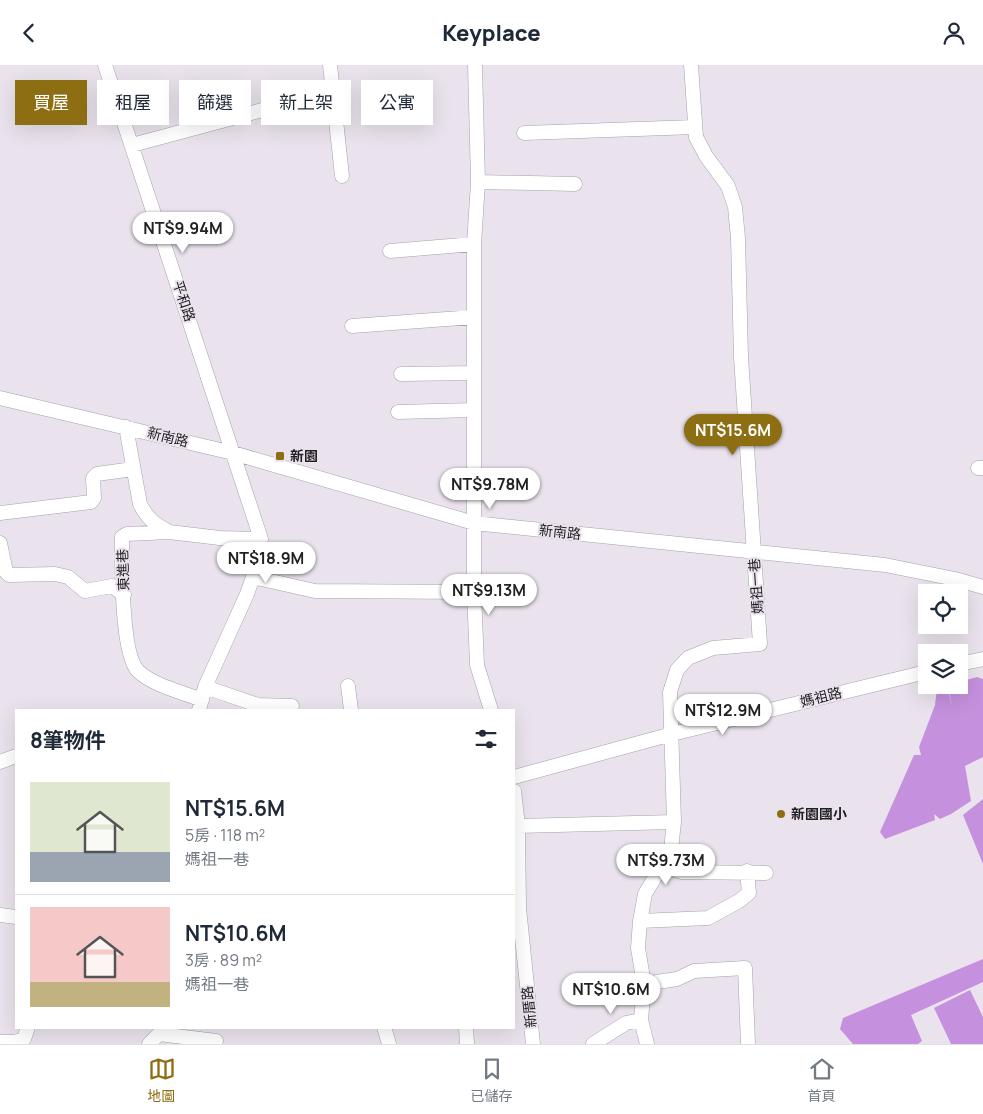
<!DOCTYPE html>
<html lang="zh-TW">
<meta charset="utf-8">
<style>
:root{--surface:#fff;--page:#f6f6f7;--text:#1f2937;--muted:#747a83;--line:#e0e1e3;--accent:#8e6e12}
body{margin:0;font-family:Manrope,"Noto Sans TC",sans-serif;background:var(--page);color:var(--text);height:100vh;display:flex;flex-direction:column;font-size:19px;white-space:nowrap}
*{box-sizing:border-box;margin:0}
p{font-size:16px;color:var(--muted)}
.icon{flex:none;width:28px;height:28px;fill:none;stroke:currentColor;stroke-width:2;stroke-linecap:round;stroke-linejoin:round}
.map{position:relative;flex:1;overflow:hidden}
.sheet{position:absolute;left:15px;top:644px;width:500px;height:320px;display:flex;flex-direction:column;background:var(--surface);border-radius:0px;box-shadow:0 5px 20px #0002}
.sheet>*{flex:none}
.top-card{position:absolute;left:15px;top:15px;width:500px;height:45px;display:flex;gap:10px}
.tools{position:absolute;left:918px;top:519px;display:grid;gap:10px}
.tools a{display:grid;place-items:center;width:50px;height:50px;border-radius:0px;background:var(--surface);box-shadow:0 5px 20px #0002;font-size:25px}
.price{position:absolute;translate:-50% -42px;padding:0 11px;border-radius:18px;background:#fff;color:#222;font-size:16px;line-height:32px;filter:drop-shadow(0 1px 2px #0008)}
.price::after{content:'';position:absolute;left:50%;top:30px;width:15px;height:11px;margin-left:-8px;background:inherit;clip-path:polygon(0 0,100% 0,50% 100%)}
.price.on{background:var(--accent);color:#fff}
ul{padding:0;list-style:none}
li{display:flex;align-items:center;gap:15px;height:125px;padding:0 15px}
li+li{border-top:1px solid var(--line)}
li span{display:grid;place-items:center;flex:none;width:140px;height:100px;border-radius:0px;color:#555}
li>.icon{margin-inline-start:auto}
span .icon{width:60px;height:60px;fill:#fffc;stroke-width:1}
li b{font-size:21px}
h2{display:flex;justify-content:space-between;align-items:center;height:60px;padding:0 15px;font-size:21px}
.chip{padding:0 18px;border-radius:0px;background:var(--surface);box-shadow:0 5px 20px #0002;font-size:18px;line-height:45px}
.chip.on{background:var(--accent);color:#fff}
header{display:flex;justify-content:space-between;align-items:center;height:65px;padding:0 15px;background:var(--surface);font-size:22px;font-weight:800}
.tab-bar{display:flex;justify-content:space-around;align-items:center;height:70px;border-top:1px solid var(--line);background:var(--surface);font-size:14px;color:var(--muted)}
.tab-bar a{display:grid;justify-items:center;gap:2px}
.tab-bar .on{color:var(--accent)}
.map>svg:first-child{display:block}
.water{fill:#c591de}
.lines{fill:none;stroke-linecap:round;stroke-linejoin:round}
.minor-casing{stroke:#a6a0aa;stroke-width:15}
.minor{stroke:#fff;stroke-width:14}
.poi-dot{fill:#8e6e12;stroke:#eae3ed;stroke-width:2}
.labels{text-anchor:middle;stroke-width:4;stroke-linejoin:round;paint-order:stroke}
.street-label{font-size:14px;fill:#211f22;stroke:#eae3ed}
.poi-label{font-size:14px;font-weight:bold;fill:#211f22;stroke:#eae3ed;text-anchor:start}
</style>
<header><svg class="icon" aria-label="back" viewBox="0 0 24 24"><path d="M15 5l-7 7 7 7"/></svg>Keyplace<svg class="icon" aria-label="person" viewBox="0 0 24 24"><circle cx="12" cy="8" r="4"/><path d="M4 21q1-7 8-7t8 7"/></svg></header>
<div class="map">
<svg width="983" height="979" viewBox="0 0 983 979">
<rect width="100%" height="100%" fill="#eae3ed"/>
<!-- water -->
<path class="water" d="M 977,612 L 983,614 L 983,692 L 965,701 L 971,736 L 951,749 L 940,754 L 934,749 L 935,755 L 885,774 L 880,767 L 914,690 L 921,690 L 919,682 L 935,640 L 937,623 L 947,620 L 952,642 L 948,620 L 959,620 L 959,617 Z
M 983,734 L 983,799 L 963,750 Z
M 983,894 L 983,917 L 911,950 L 922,976 L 918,979 L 853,979 L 840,964 L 843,953 Z
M 970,925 L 983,952 L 983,979 L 951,979 L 934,943 Z"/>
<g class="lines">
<!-- minor casing -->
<g class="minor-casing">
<path id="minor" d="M 105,0 L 261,474 L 253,512 L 247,529 L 205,622 L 199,645
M 330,0 L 342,111
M 475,0 L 478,117 L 474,179 L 474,527 L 477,600 L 491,645
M 524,68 L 695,62
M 132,80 L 281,40 L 334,43
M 478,117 L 575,119
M 390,186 L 474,179
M 352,261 L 474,252
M 401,309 L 474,308
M 0,333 L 233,388 L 474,458 L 885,500 L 955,514 L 983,522
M 398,347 L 474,345
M 126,362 L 140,439 C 147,453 154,459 168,466
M 978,403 L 983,403
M 0,448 L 91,437 L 94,433 L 93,413 L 97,409 L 133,404
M 0,478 L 6,507 L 9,510 L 55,509 L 68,512 L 85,526 L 112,521 L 124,530
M 253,512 L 315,526 L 474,527
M 959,599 L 983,594
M 348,621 L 351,645
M 205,622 L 258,640 L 292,641
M 202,635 C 182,627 154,621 138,606 C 121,589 122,499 122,472 L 127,469 L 169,467 L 220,473 L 261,474
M 0,697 L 16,691
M 514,712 L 672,669 L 926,607
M 514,726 L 518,761 L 519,843 L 533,979
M 518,761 L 674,757
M 661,801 L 682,807 L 766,808
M 0,850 L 16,852
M 640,856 L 708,853 L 739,836 L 749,828 L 747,806
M 644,919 L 677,914 L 694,906 L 745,903 L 748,979
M 384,962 L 389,979
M 466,962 L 467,979
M 0,977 L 15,977 L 24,974 L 28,962
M 149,979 L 159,969 L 216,976
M 593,979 L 626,958 L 641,955
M 647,979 L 641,955 L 644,919 L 638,883 L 640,856 L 645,829 L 671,785 L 674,757 L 670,627 L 677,605 L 688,593 L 713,583 L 760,579 L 741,292 L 738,173 L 735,142 L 728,121 L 706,91 L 696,72 L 691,0"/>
</g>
<!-- minor -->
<use href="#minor" class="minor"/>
</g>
<!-- markers -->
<g class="poi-dot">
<rect x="275" y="386" width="10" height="10" rx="2.5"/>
<circle cx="781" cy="749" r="5"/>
</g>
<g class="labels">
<!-- street labels -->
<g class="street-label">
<text transform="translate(184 236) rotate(72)" y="5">平和路</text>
<text transform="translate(168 372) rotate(14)" y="5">新南路</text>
<text transform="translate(560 467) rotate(6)" y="5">新南路</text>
<text transform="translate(123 505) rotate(-92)" y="5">東進巷</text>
<text transform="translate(756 521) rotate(-94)" y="5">媽祖一巷</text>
<text transform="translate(821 632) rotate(-14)" y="5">媽祖路</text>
<text transform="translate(529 942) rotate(-96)" y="5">新厝路</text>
</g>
<!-- poi labels -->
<g class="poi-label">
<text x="290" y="396">新園</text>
<text x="791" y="754">新園國小</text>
</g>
</g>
</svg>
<div class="tools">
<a><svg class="icon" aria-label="locate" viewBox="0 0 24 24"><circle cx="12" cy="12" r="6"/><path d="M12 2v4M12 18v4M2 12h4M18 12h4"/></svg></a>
<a><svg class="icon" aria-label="layers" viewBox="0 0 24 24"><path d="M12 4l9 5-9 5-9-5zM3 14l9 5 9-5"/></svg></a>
</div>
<b class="price" style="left:183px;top:189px">NT$9.94M</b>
<b class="price on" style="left:733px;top:391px">NT$15.6M</b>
<b class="price" style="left:490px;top:445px">NT$9.78M</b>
<b class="price" style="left:266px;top:519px">NT$18.9M</b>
<b class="price" style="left:489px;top:551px">NT$9.13M</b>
<b class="price" style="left:723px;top:671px">NT$12.9M</b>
<b class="price" style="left:666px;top:821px">NT$9.73M</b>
<b class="price" style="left:611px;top:950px">NT$10.6M</b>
<div class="top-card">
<a class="chip on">買屋</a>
<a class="chip">租屋</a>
<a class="chip">篩選</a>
<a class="chip">新上架</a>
<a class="chip">公寓</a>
</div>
<section class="sheet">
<h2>8筆物件<svg class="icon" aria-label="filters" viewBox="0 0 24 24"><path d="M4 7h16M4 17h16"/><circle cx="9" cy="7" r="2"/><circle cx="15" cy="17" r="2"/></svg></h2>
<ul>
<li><span style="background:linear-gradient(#dfe7d0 70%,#9aa5b1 0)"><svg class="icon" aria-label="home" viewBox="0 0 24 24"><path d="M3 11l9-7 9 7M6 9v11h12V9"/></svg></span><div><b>NT$15.6M</b><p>5房 · 118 m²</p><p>媽祖一巷</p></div></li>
<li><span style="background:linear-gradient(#f6c9c9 75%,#c2b280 0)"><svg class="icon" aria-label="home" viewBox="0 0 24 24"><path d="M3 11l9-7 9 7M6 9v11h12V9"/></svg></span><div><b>NT$10.6M</b><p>3房 · 89 m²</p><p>媽祖一巷</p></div></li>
</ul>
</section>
</div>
<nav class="tab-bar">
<a class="on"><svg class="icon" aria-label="map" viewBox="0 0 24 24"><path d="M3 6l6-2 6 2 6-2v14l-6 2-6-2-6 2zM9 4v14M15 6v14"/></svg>地圖</a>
<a><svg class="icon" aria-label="saved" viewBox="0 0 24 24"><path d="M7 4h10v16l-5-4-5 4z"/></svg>已儲存</a>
<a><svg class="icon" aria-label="home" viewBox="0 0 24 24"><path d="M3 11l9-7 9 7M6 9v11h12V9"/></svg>首頁</a>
</nav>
